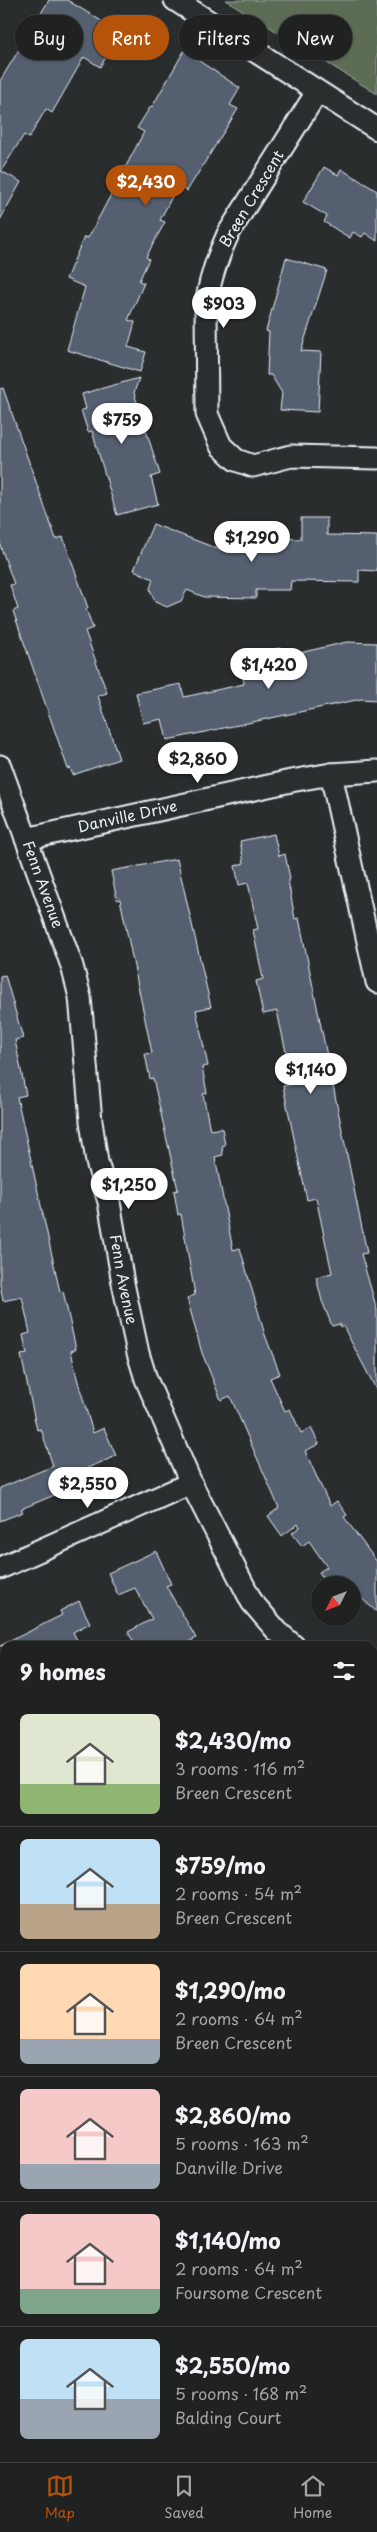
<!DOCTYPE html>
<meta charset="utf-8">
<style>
:root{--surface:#202222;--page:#2d2f2f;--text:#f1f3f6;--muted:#a2a4a5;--line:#3d3f40;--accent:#b45309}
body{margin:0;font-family:"Playpen Sans",sans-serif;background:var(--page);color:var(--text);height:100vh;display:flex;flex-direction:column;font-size:19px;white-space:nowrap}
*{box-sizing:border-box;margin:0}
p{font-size:16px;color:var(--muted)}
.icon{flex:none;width:28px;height:28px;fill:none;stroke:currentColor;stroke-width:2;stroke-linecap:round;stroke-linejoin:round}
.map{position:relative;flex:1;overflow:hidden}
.details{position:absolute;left:0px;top:1641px;width:378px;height:821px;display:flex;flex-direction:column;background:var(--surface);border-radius:15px 15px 0 0;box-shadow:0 1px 4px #0004,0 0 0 1px var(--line)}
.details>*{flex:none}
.top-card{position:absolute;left:15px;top:15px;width:348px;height:45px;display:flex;gap:10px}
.needle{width:32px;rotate:228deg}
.tools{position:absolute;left:311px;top:1576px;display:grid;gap:10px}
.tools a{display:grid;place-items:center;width:50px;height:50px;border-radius:50%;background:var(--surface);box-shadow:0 1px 4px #0004,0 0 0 1px var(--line);font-size:25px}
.price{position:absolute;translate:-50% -42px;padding:0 11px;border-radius:18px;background:#fff;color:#222;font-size:16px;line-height:32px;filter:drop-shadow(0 1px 2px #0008)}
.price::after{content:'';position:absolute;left:50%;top:30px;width:15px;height:11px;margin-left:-8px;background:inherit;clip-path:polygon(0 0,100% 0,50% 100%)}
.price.on{background:var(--accent);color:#fff}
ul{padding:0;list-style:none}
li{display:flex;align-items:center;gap:15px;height:125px;padding:0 20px}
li+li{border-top:1px solid var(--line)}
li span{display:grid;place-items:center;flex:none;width:140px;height:100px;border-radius:8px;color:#555}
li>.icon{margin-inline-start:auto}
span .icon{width:60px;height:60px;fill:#fffc;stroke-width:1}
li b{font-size:21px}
h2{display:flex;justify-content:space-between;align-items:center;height:60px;padding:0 20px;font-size:21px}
.tag{padding:0 18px;border-radius:22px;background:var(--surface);box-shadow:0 1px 4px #0004,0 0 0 1px var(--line);font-size:18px;line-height:45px}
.tag.on{background:var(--accent);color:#fff}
.tabs{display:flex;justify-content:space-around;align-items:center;height:70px;border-top:1px solid var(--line);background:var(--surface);font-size:14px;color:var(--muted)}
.tabs a{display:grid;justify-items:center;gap:2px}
.tabs .on{color:var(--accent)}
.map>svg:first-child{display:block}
.green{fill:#5d6c54;stroke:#a2aea6}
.building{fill:#555e6f;stroke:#e8f1f8}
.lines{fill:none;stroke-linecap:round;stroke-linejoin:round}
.street-casing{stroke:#e8f1f8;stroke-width:25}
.path{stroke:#e8f1f8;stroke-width:3;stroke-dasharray:4 4;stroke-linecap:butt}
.street{stroke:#2a2d2e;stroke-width:21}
.labels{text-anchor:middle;stroke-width:5;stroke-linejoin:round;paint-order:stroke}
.street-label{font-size:15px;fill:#e8f1f8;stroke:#2a2d2e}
</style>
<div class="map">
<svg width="377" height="2462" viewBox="0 0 377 2462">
<rect width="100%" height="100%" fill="#2a2d2e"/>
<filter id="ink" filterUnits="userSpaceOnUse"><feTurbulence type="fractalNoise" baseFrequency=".02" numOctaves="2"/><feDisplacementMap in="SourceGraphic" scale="10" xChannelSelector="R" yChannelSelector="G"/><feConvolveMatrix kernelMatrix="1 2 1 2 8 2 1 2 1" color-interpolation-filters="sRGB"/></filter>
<g filter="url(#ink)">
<!-- green -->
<path class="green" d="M 226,0 L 377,0 L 377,94 Z"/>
<!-- building -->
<path class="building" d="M 49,0 L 67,0 L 121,33 L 100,67 L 84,57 L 52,113 L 46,109 L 29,138 L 24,135 L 1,171 L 21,182 L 0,220 L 0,81 Z
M 184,51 L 240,88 L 230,105 L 238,109 L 187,191 L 178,185 L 160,220 L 165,222 L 146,257 L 149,259 L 139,281 L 144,283 L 128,320 L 135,322 L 128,347 L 146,352 L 140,372 L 67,350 L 85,287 L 66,279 L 84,237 L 88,238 L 144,132 L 137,128 L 151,106 L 152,107 Z
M 324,167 L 338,175 L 341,169 L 377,191 L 377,241 L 365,233 L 362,237 L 353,232 L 350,238 L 324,222 L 327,216 L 303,202 Z
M 286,258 L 327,270 L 301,351 L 321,352 L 318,412 L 280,410 L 282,393 L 271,375 L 267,375 L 269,332 L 266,331 Z
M 139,378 L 134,393 L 160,474 L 151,477 L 158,504 L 117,515 L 92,431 L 88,432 L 81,410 L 86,409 L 82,394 Z
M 3,388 L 56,539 L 63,537 L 88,608 L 86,609 L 93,628 L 85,631 L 107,693 L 98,696 L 119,759 L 73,775 L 70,768 L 68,769 L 13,611 L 18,609 L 10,585 L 14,584 L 0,545 L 0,389 Z
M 301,518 L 327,518 L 327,535 L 377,536 L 377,571 L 359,570 L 359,582 L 291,581 L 290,590 L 256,590 L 256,598 L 204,597 L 187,590 L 181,601 L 167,607 L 155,602 L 150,589 L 153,579 L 134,570 L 153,524 L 218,549 L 266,550 L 266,538 L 301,539 Z
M 347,642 L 377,643 L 377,700 L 361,699 L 167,740 L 162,719 L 143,723 L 136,693 L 181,684 L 184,697 L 244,684 L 241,656 L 280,648 L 282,657 Z
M 274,834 L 279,856 L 285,854 L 290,879 L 288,880 L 295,919 L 299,918 L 367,1253 L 361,1254 L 377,1310 L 377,1391 L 343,1326 L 341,1327 L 340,1324 L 332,1326 L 322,1301 L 316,1277 L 332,1273 L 316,1198 L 307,1200 L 296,1148 L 283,1086 L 293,1084 L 277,1011 L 263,1014 L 256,981 L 263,979 L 253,930 L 258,929 L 248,883 L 239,885 L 235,866 L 244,863 L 240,841 Z
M 177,859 L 211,1007 L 196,1010 L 208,1066 L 202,1067 L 207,1093 L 203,1094 L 210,1130 L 222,1128 L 225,1145 L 222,1146 L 223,1155 L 215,1157 L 233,1250 L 240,1248 L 265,1335 L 280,1374 L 270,1378 L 285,1411 L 290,1409 L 301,1433 L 311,1428 L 319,1444 L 305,1451 L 330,1506 L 337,1501 L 347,1515 L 344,1517 L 377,1562 L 377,1612 L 352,1590 L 352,1585 L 328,1585 L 319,1572 L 327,1567 L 309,1541 L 302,1546 L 292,1533 L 300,1527 L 298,1524 L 282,1536 L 268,1516 L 279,1508 L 230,1396 L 221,1400 L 202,1353 L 187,1298 L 195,1295 L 181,1214 L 178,1215 L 174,1191 L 178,1190 L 153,1078 L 150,1079 L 145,1054 L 152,1053 L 120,899 L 117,900 L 111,871 Z
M 5,975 L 23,1038 L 15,1040 L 26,1095 L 17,1097 L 60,1292 L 63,1291 L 76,1349 L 71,1351 L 77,1378 L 93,1433 L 104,1428 L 116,1456 L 85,1469 L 90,1480 L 21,1509 L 23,1512 L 0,1521 L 0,1488 L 53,1466 L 41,1429 L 37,1430 L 21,1355 L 27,1354 L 23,1335 L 30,1333 L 22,1297 L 3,1301 L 0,1284 L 0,976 Z
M 156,1551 L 171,1584 L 166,1586 L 196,1638 L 181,1646 L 136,1646 L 128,1632 L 152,1619 L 135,1588 L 118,1595 L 108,1573 Z
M 79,1601 L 90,1623 L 73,1632 L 80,1646 L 0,1646 L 62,1615 L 60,1611 Z"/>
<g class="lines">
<!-- street casing -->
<g class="street-casing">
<g id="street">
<path d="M 175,0 L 377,129"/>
<path d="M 317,92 L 228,234 C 217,258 208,282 206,309 L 207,414 L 221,446 L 236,460 L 253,466 L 291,456 L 377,458"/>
<path id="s1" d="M 0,766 L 72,966 L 80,997 L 91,1121 L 97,1162 L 109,1202 L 123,1283 L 138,1353 L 146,1379 L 191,1483 L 252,1602 L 277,1631 L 294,1646"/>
<path d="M 331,774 L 377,982"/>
<path id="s2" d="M 26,839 L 291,781 L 331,774 L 377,771"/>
<path d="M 0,1568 L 191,1483"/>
<path d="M 372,1698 L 377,1700"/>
<path d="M 0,1956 L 5,1951"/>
<path d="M 372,2056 L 377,2059"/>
<path d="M 372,2271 L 377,2264"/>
<path d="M 256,2462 L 259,2458"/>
</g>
</g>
<!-- path -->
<path class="path" d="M 0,1840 L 5,1846"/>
<!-- street -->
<use href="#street" class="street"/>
</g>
</g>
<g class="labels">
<!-- street labels -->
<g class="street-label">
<text transform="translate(252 199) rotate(-59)" y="5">Breen Crescent</text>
<text dy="5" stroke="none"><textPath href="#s2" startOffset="104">Danville Drive</textPath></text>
<text dy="5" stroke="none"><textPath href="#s1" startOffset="126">Fenn Avenue</textPath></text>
<text dy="5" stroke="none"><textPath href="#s1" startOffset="531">Fenn Avenue</textPath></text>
</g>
</g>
</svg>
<div class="tools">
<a><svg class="needle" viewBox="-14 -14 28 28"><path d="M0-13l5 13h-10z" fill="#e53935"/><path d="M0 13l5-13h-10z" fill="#a2a4a5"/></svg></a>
</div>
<b class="price on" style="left:146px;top:207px">$2,430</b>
<b class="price" style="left:224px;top:329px">$903</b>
<b class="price" style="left:122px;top:445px">$759</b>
<b class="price" style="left:252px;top:563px">$1,290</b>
<b class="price" style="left:269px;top:690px">$1,420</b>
<b class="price" style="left:198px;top:784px">$2,860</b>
<b class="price" style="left:311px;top:1095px">$1,140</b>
<b class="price" style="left:129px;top:1210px">$1,250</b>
<b class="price" style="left:88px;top:1509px">$2,550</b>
<div class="top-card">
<a class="tag">Buy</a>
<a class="tag on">Rent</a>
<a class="tag">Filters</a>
<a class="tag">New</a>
</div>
<section class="details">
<h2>9 homes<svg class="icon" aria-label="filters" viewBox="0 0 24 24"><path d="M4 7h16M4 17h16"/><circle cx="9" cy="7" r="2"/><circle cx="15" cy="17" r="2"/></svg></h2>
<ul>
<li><span style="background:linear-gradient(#dfe7d0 70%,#8fb573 0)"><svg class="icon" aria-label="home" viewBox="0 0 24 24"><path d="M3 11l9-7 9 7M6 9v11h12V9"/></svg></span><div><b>$2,430/mo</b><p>3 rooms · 116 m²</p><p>Breen Crescent</p></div></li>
<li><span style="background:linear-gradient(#bfe0f5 65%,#b9a48a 0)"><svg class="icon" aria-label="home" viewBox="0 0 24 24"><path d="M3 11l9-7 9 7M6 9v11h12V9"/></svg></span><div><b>$759/mo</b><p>2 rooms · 54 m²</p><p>Breen Crescent</p></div></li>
<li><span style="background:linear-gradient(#ffd9b3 75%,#9aa5b1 0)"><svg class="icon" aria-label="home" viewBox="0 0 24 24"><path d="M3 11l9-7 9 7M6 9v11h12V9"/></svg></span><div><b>$1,290/mo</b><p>2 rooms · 64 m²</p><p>Breen Crescent</p></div></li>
<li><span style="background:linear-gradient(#f6c9c9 75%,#9aa5b1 0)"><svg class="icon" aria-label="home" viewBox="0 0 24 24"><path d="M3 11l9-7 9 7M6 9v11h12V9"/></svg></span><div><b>$2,860/mo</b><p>5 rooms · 163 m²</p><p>Danville Drive</p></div></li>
<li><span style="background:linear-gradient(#f6c9c9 75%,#7fa58c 0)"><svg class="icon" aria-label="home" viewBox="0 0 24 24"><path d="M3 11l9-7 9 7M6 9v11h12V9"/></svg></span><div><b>$1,140/mo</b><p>2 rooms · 64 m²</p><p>Foursome Crescent</p></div></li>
<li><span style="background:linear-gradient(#bfe0f5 60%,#9aa5b1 0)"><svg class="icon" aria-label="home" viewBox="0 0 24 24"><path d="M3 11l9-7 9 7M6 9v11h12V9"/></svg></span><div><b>$2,550/mo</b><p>5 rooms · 168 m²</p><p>Balding Court</p></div></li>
</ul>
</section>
</div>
<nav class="tabs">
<a class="on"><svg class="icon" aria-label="map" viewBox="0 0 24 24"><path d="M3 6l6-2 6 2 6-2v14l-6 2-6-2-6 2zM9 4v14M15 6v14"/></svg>Map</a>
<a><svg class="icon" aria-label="saved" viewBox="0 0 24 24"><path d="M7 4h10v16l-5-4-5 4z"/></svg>Saved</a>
<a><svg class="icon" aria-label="home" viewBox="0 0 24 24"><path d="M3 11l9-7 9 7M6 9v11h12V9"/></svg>Home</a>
</nav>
